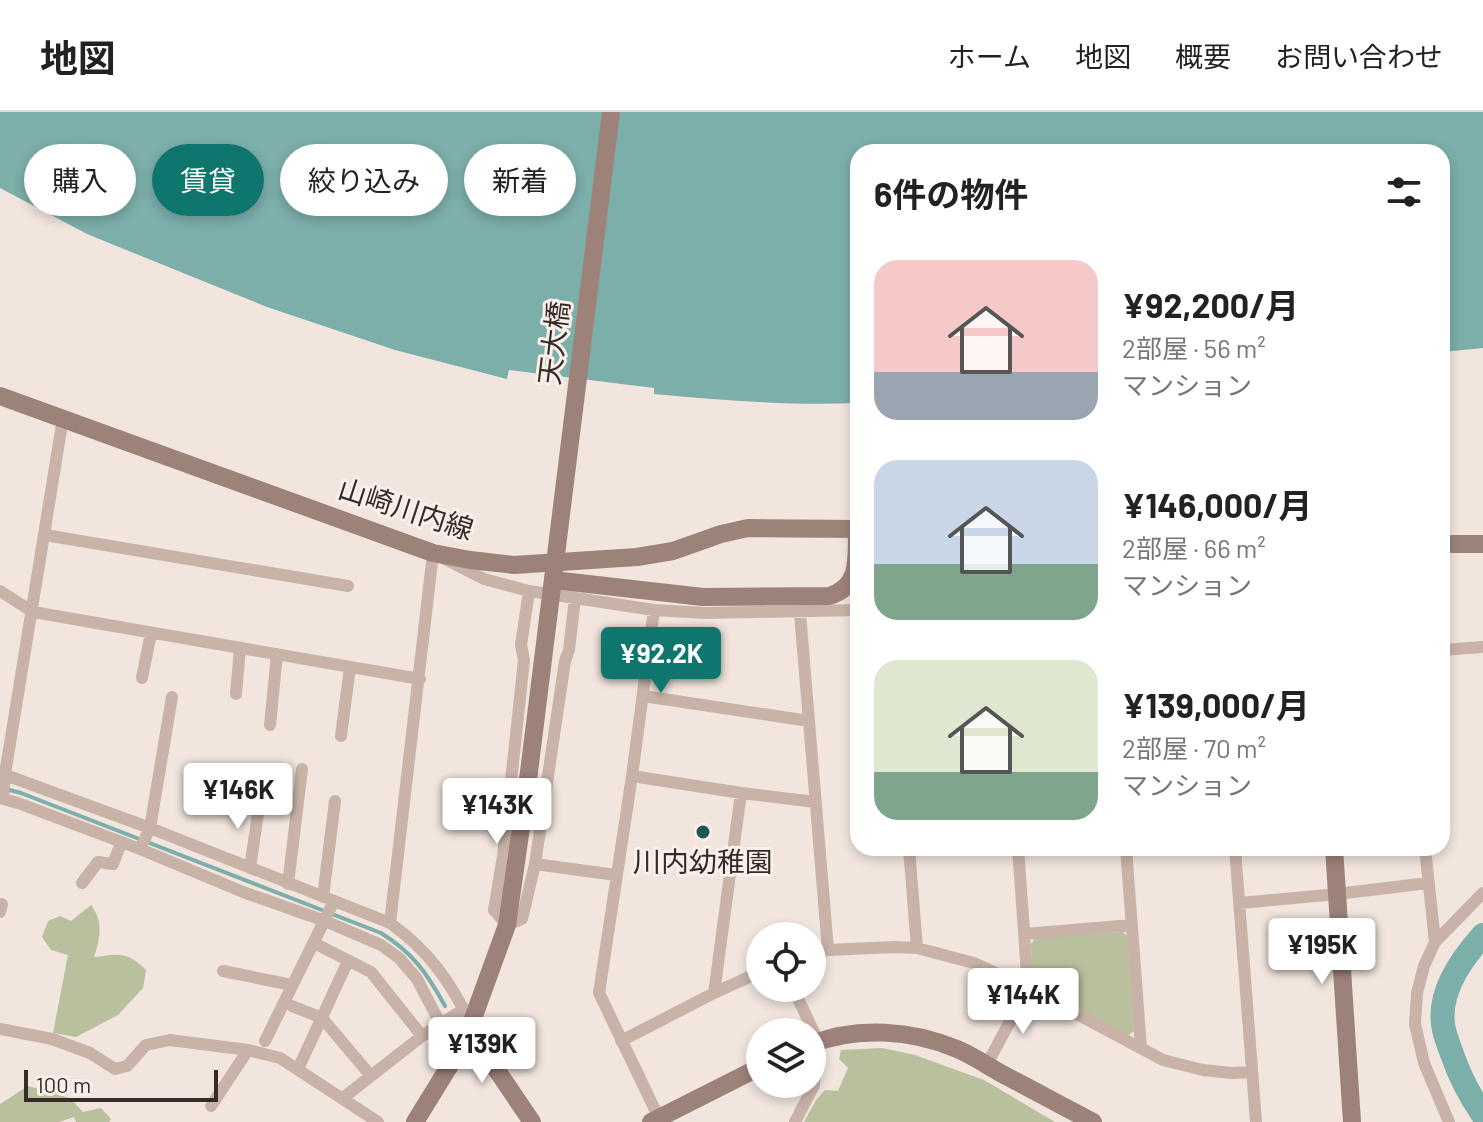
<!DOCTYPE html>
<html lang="ja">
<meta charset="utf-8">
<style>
:root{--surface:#fff;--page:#f6f6f6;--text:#222;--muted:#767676;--line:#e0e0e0;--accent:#0f766e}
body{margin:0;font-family:Barlow,"Noto Sans JP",sans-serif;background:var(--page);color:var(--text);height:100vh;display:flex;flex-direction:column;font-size:30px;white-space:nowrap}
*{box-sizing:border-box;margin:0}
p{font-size:26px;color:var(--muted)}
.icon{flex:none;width:44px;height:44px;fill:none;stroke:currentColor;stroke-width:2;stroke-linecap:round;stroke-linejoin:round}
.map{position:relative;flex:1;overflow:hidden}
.side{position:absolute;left:850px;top:32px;width:600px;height:712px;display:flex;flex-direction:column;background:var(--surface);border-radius:24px;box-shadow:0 4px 12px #0003}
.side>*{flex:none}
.banner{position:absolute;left:24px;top:32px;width:706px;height:72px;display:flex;gap:16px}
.tools{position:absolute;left:746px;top:810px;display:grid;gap:16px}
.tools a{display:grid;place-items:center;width:80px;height:80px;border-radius:50%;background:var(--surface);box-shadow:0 4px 12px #0003;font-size:40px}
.scale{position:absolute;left:24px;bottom:20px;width:194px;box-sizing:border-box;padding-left:8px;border:4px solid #372b28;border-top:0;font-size:22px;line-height:28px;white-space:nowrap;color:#372b28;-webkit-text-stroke:6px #f9f0e9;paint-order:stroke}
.price{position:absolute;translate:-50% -68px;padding:0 18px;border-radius:8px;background:#fff;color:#222;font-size:26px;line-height:52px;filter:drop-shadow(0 2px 4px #0008)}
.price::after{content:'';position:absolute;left:50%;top:48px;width:24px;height:18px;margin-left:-12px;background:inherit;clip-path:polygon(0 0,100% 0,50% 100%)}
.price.selected{background:var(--accent);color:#fff}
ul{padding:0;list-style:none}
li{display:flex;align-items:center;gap:24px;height:200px;padding:0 24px}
li span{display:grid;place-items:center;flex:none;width:224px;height:160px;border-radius:24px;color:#555}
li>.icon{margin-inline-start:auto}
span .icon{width:96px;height:96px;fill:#fffc;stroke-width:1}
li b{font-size:34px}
h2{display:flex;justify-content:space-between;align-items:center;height:96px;padding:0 24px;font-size:34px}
.tag{padding:0 28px;border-radius:36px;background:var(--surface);box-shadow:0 4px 12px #0003;font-size:28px;line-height:72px}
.tag.selected{background:var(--accent);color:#fff}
header{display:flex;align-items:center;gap:48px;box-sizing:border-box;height:112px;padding:0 40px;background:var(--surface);border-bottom:2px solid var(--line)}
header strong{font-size:38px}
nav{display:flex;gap:44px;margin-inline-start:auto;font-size:28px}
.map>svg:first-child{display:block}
.green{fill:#b9c09d}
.water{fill:#7caeaa}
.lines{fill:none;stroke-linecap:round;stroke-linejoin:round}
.stream{stroke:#7caeaa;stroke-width:4}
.river{stroke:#7caeaa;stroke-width:24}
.street{stroke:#c9b3a9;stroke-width:12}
.secondary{stroke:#9d827a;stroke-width:18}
.secondary-bridge{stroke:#9d827a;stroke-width:18}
.poi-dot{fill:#1f5754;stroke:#f9f0e9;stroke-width:3}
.labels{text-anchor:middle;stroke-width:6;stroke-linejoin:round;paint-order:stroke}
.street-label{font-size:28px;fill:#372b28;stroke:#f9f0e9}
.poi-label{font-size:28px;fill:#372b28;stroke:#f9f0e9}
</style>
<header>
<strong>地図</strong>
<nav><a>ホーム</a><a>地図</a><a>概要</a><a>お問い合わせ</a></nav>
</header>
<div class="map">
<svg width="1483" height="1010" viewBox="0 0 1483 1010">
<rect width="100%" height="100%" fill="#f1e5dd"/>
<!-- green -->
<path class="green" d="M 91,793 C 104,810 100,827 94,845 C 119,842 127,839 146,858 L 143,876 L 118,903 L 76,925 L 53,921 L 68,843 L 51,838 L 42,825 L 48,809 L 60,804 L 71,809 Z
M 1123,820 L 1127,824 L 1134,919 L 1127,924 L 1037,875 L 1033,869 L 1031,832 L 1036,825 Z
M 882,936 L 915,943 L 984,968 L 1055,1010 L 804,1010 L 816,988 L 825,978 L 838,979 L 848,956 L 839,947 L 841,938 Z
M 28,974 L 70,986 L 83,1000 L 101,996 L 111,1007 L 109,1010 L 76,1010 L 74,1005 L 59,1010 L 0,1010 L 0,992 Z"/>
<!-- water -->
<path class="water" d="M 0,0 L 1483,0 L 1483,236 L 1442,240 L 1442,40 L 858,40 L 858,291 C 790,294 722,288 654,282 L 654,276 L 509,258 L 507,267 L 395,238 L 267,195 L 87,122 L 0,76 Z"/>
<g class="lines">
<!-- stream -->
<path class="stream" d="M 6,677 L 21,681 L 381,821 C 413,841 427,861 445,894"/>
<!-- river -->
<path class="river" d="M 1483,823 C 1461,848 1436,882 1444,918 C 1446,926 1449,934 1452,942 C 1459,963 1470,984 1483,1003"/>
<!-- street -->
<path class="street" d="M 45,423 L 348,474
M 0,479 L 33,500 L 420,567
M 575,486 L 569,538 L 565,549 L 535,752 L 522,807 L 507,813 L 494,798 L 503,744 L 524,548 L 521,533 L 529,479 L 654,498 L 706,501 L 858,498
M 654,498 L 632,664 L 599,881 L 659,1006
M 800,501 L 828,838
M 1442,538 L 1483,535
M 142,566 L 151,521
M 236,582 L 240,536
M 643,584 L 809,609
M 270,613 L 277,542
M 341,624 L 350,555
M 0,661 L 150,716 L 390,811 C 429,839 450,869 471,912
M 632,664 L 741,681 L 815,690
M 0,686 L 18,691 L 140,737 L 243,780 L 325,809 L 381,833 L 399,846 L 417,867 L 440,911
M 3,686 L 5,662 L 63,306
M 909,736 L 917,836
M 1126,736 L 1141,936
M 1235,736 L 1256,1010
M 1425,736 L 1435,830
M 140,737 L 150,716 L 172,585
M 535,752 L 616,763
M 250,756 L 260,688
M 82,771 L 98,750 L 113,752 L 121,731
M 288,772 L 302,657
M 323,785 L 335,689
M 1240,791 L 1337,782 L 1428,771
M 0,800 L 2,792
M 390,811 L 433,441 L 484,467 L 529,479
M 1025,822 L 1132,813
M 314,831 L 371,860 L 422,924
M 812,842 L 828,838 L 894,835 L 917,836 L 974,851 L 1028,876 L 1163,948 L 1203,958 L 1232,961 L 1252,960
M 223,859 L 292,873
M 793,876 L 818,929 L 814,973 L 795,1010
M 714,881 L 741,681
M 292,894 L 322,906 L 371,964
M 0,917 L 52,927 L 90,941 L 115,957 L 127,954 L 146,933 L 170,928 L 248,938 L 280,946 L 378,1010
M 265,929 L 334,789
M 621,929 L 714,881 L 760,860
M 986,954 L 1028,876 L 1018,736
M 298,957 L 348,849
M 343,986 L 422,924 L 464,897
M 211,994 L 248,938
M 1449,1010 L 1424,951 L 1415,912 L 1417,881 L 1424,854 L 1435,830 L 1483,781"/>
<!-- secondary -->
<path class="secondary" d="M 0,284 L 433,441 L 470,448 L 514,453 L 637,445 L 673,439 L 721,422 L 748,416 L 858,417
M 1442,432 L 1483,432
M 553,468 L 703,485 L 829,484 C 862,474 856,445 857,417
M 1334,736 L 1352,1010
M 471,912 L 494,954 L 532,1010
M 812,932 C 857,914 912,918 957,937 C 974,944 989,955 1006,964 C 1035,979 1064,995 1093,1010
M 415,1010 L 455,945 L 471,912 L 507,813 L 529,660
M 651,1010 L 760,955"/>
<!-- secondary-bridge -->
<path class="secondary-bridge" d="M 529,660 L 611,0"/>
</g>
<!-- markers -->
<circle class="poi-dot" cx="703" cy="720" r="8"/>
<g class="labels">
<!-- street labels -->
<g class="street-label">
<text transform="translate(554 231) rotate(-83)" y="10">天大橋</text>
<text transform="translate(406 397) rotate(18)" y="10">山崎川内線</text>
</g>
<!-- poi labels -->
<g class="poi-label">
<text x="703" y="760">川内幼稚園</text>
</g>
</g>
</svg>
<div class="tools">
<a><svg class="icon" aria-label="locate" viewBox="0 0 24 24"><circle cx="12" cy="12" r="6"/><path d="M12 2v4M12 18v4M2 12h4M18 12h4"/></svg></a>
<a><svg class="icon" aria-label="layers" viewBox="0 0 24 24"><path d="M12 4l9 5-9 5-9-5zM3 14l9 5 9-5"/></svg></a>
</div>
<div class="scale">100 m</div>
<b class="price selected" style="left:661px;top:583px">¥92.2K</b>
<b class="price" style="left:238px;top:719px">¥146K</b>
<b class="price" style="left:497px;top:734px">¥143K</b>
<b class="price" style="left:1322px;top:874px">¥195K</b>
<b class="price" style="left:1023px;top:924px">¥144K</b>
<b class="price" style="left:482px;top:973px">¥139K</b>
<div class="banner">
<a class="tag">購入</a>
<a class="tag selected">賃貸</a>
<a class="tag">絞り込み</a>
<a class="tag">新着</a>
</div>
<section class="side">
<h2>6件の物件<svg class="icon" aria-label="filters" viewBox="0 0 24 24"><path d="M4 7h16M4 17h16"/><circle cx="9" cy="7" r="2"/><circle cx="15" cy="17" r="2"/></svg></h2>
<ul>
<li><span style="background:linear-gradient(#f6c9c9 70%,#9aa5b1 0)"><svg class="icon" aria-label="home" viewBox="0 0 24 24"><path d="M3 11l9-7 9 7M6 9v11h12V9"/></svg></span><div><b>¥92,200/月</b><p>2部屋 · 56 m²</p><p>マンション</p></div></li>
<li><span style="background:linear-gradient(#c9d6e8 65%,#7fa58c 0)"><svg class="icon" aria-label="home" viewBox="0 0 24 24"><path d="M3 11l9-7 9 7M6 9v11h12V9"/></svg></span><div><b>¥146,000/月</b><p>2部屋 · 66 m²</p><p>マンション</p></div></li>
<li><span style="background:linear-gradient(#dfe7d0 70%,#7fa58c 0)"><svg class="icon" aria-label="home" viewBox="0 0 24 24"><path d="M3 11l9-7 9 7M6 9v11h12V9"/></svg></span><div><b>¥139,000/月</b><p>2部屋 · 70 m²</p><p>マンション</p></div></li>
</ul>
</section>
</div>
